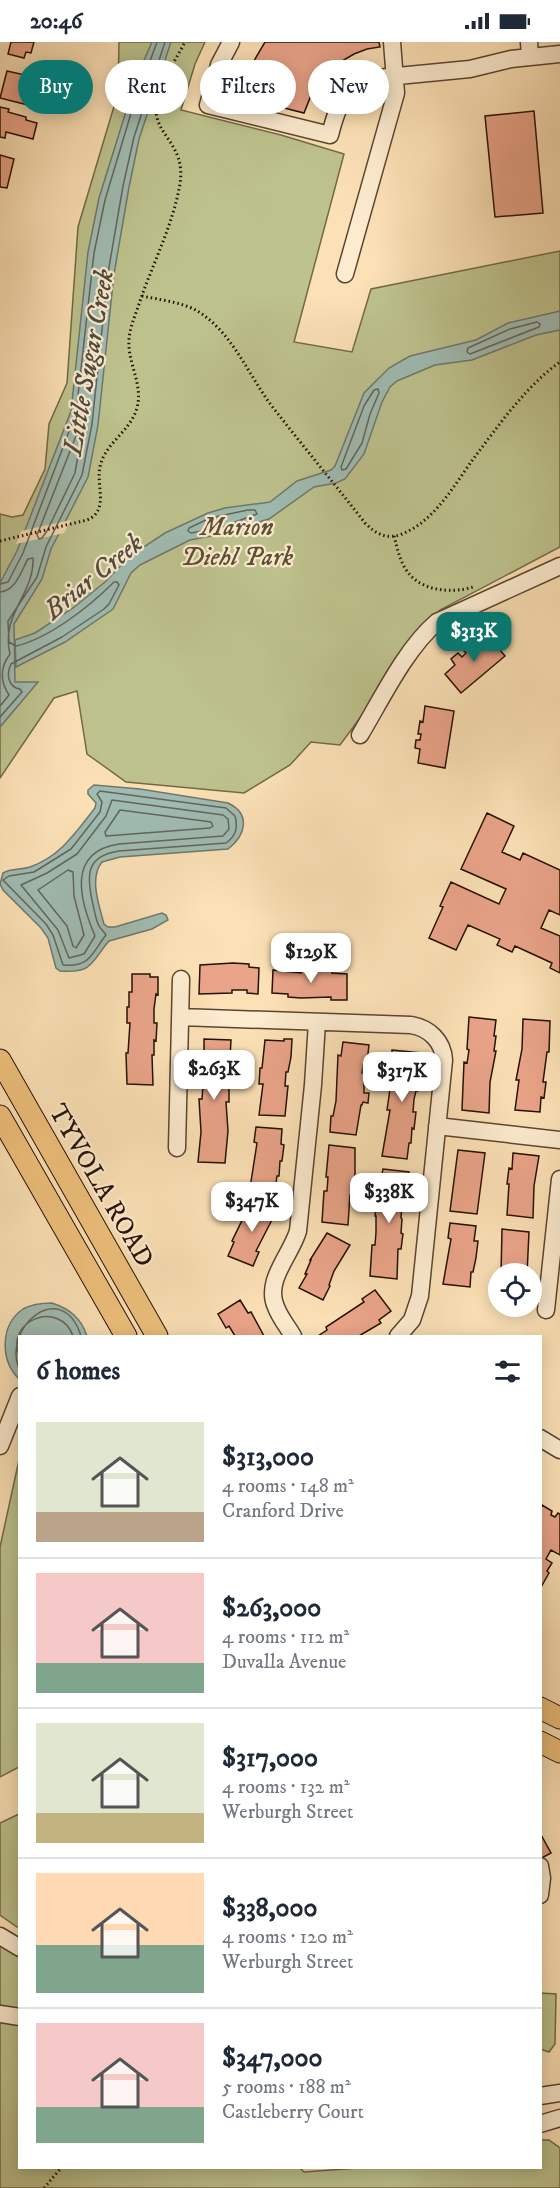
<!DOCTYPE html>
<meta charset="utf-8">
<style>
:root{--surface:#fff;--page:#f2f2f3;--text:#1f2937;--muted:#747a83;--line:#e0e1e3;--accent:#0f766e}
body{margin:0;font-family:"IM FELL DW Pica",serif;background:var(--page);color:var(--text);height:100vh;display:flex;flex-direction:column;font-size:22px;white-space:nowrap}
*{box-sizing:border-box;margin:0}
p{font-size:20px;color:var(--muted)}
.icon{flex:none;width:33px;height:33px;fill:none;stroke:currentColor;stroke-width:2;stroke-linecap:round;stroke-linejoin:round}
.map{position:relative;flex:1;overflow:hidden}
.side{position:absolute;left:18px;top:1293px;width:524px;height:834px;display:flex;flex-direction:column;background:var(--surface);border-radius:0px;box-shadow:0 3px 15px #0003}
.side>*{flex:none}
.banner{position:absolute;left:18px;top:18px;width:525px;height:54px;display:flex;gap:12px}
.controls{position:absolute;left:488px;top:1221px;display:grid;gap:12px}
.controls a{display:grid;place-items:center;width:54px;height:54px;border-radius:50%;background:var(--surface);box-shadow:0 3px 15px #0003;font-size:30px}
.price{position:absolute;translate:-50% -51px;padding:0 14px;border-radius:12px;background:#fff;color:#222;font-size:20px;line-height:39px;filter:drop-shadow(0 2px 3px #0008)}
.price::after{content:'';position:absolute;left:50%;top:36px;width:18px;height:14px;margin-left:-9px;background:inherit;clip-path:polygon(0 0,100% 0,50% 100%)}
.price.active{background:var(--accent);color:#fff}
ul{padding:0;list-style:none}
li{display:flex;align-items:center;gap:18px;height:150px;padding:0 18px}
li+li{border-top:2px solid var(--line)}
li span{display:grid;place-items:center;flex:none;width:168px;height:120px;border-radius:0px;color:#555}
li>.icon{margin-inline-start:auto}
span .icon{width:72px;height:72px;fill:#fffc;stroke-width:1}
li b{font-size:26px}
h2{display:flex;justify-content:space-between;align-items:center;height:72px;padding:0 18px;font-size:26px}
.tag{padding:0 21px;border-radius:27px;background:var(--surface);box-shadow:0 3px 15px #0003;font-size:21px;line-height:54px}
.tag.active{background:var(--accent);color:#fff}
.status{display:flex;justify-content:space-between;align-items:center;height:42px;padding:0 30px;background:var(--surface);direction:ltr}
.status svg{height:16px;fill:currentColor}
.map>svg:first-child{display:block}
.green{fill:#bec38e;stroke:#726a49;stroke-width:1.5}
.water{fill:#a0bcb3;stroke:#6f786d;stroke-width:1.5}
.pier{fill:#fce1b6}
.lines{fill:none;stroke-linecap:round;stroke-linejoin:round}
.shore{stroke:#62665c;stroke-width:1.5}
.building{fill:#eaa489;stroke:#251104;stroke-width:1.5}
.minor-casing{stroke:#5b4530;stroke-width:19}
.major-casing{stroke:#251104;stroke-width:23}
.path{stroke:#251104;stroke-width:3;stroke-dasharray:1.5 3;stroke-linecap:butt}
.minor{stroke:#fdecd0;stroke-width:16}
.major{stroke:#eec07b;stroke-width:21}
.labels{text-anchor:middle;stroke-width:4.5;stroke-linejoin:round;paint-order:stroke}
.park-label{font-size:26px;font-style:italic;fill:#5b4f34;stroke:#fdecd0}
.street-label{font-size:26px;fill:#251104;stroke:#fdecd0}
.water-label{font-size:27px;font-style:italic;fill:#504d41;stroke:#fdecd0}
</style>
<div class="status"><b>20:46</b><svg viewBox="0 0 49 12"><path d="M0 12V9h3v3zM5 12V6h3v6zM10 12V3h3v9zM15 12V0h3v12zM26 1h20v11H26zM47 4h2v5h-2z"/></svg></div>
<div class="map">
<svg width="560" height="2146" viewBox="0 0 560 2146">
<rect width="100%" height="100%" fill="#fce1b6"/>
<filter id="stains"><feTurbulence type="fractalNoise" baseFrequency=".00333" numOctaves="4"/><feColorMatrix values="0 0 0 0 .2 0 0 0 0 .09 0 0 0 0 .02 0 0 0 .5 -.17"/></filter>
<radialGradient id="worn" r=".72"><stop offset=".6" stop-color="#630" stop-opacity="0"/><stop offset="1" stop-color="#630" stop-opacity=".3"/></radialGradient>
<!-- green -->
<path class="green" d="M 119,0 L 205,0 L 195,22 L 181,68 L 281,93 L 344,112 L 294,300 L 352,310 L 371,247 L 560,209 L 560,505 L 440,568 L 340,703 L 311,700 L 290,723 L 244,751 L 126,740 L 87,712 L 77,649 L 54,656 L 0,736 L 0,472 L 12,475 L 23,473 L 45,427 L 49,382 L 67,341 L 78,185 L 118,51 Z
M 19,1418 L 19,1725 L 0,1735 L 0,1505 Z
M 19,1772 L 20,1884 L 17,1885 L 0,1873 L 0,1781 Z
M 0,1903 L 19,1914 L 20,2126 L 300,2126 L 304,2130 L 358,2126 L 540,2126 L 540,2098 L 549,2098 L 560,2106 L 560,2146 L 0,2146 Z
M 540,1951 L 556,1952 L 555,2002 L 549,2010 L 540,2007 Z"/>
<!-- water -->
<path class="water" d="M 152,0 L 171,0 L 139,97 L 129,145 L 114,232 L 98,383 L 88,435 L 51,507 L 42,537 L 14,582 L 15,640 L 38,640 L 0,685 L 0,541 L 17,509 L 71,369 L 88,210 L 99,156 L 137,34 Z
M 560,269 L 560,288 L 536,293 L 472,318 L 435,323 L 397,339 L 390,345 L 382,360 L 364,412 L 345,437 L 336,441 L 314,445 L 269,477 L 211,494 L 190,498 L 140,523 L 131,531 L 113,567 L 65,600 L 16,625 L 15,598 L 35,591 L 73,566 L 105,540 L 130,514 L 165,491 L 208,471 L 225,466 L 270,460 L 297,439 L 331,428 L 335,424 L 364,351 L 389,326 L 410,314 L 476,298 L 508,281 Z
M 94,743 L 140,747 L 228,761 C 251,772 246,793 228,807 L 120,815 L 102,820 C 89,836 99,863 104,882 L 108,885 L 115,885 L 162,871 L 166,873 L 168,878 L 152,887 L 109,899 C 90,921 94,931 60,929 L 56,926 L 48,896 L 41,886 L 3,848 L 0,842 L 3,831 C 11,826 21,828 30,825 C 61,814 76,790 95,766 L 96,761 L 88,752 L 88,748 Z
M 52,1261 C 70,1267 81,1276 87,1294 L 20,1294 L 19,1337 C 0,1318 0,1283 23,1267 C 32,1262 42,1261 52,1261 Z"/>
<!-- pier -->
<path class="pier" d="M 71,478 L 64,491 L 16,502 L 21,489 Z"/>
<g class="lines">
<!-- shore -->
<path class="shore" d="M 537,280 L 540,282 L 539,285 L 470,312 L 467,310 L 468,306 L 510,287 Z
M 378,347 L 379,351 L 370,372 L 362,401 L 346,427 L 342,428 L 341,425 L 364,364 L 374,348 Z
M 80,393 L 81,396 L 75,431 L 47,489 L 42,496 L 39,497 L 37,493 L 76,394 Z
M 248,468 L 255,468 L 257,472 L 219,486 L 191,491 L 188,489 L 189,486 L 210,476 Z
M 0,542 L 8,540 L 23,511 L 76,371 L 94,211 L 105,158 L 132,68 L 157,0
M 0,550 C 16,549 21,529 28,517 L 33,516 C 35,551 0,573 10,612 C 0,625 0,639 9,653 L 0,664
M 0,675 L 22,650 L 20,647 C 8,645 6,632 11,622 L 62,595 L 104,567 L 109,562 L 119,543 L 117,540 L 114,540 C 90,564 50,596 16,604 L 9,600 L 8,579 L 37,535 L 46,505 L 82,433 L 92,382 L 108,231 L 123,144 L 134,95 L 165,0
M 100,749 L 226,766 L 235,774 C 238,786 236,794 226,801 L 119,809 C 88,814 86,830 92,858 C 94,866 95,875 98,882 C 100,887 104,889 106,893 C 91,912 91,925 63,923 L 53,893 L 46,882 L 3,838 L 9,834 L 34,830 L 71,807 L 100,770 L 102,760 L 97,752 Z
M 112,758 L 223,773 L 228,777 L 229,787 L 223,794 L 119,802 C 66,810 80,859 95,894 L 84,912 L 69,916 L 58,888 L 21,843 L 47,831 L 77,812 L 106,774 Z
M 120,768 L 204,779 L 211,780 L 213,784 L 210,786 L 106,794 L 105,790 Z
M 68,828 L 73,830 L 74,854 L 84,893 L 76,906 L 73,904 L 67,884 L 38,848 Z
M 20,1316 C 3,1278 60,1257 73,1294
M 20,1329 C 0,1286 62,1234 81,1294"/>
</g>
<!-- building -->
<path class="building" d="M 11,0 L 34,0 L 31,11 L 26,10 L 24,16 L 8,12 Z
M 265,0 L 379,0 L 380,5 L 367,7 L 354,12 L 330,26 L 314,46 L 304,71 L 241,55 L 251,24 Z
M 7,29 L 43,37 L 36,65 L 0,56 Z
M 0,65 L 9,67 L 8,70 L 26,75 L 26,78 L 37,81 L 33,97 L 6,90 L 5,96 L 0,95 Z
M 534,69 L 543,171 L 495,175 L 485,74 Z
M 0,113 L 14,117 L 7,146 L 0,145 Z
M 487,593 L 505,614 L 461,651 L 445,632 L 455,623 L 451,617 L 458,611 L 462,615 L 466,611 L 463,608 L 472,601 L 474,604 Z
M 425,664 L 454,669 L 445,726 L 418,721 L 420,707 L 415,706 L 416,698 L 420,698 L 421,692 L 418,692 L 420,679 L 423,680 Z
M 487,771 L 514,784 L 502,810 L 520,818 L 523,811 L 560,828 L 560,873 L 549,868 L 541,886 L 560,894 L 560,931 L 550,926 L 552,921 L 515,904 L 512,910 L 497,903 L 500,897 L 468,883 L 456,908 L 429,896 L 443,865 L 440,864 L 451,840 L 499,862 L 506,847 L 461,827 Z
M 233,921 L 249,922 L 249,925 L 259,926 L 258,952 L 247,951 L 247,948 L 232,948 L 232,951 L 199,952 L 200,923 Z
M 273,928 L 301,931 L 301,929 L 332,928 L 332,931 L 347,932 L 347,958 L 331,958 L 331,955 L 301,956 L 288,955 L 288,952 L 272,951 Z
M 132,932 L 150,932 L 150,935 L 158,935 L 158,953 L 156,952 L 154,967 L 154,981 L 157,981 L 156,999 L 154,998 L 154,1013 L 152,1013 L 153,1043 L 127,1042 L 126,1011 L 128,1011 L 130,981 L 127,981 L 127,965 L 129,965 L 129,950 L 132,950 Z
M 469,975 L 496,978 L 494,994 L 496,994 L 494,1009 L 496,1009 L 490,1040 L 489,1071 L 462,1068 L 464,1020 L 467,1021 L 469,1008 L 467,1007 Z
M 523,977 L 550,979 L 549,1010 L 547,1010 L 543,1040 L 546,1040 L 544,1056 L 541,1055 L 540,1070 L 515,1068 L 519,1038 L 516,1038 L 522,1007 Z
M 204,997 L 231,998 L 230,1015 L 227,1015 L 229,1043 L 229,1060 L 226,1060 L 228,1089 L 225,1121 L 198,1120 L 201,1090 L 199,1057 L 202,1057 L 203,1043 L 201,1043 L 200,1012 L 204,1012 Z
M 284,997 L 292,997 L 291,1015 L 288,1030 L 286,1030 L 285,1044 L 288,1044 L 285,1074 L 259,1073 L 263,1042 L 259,1042 L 260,1026 L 262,1026 L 265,998 L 284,999 Z
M 343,1000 L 369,1003 L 367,1019 L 364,1019 L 362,1031 L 364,1031 L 364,1051 L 369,1051 L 368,1061 L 363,1060 L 362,1063 L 361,1063 L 356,1093 L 330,1090 L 331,1074 L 333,1074 L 336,1059 L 338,1013 L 341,1014 Z
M 392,1008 L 421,1011 L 418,1049 L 416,1049 L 414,1057 L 413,1070 L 416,1070 L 414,1087 L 412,1086 L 411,1101 L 409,1101 L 407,1117 L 382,1114 L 390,1068 L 387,1068 L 391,1040 Z
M 256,1085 L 282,1087 L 281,1102 L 284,1103 L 282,1119 L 280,1119 L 279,1134 L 277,1134 L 275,1148 L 250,1146 L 257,1101 L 254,1100 Z
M 329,1103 L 355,1106 L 355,1137 L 353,1153 L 350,1153 L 348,1183 L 322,1180 L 324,1149 L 327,1149 L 328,1135 L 326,1135 Z
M 458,1108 L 485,1111 L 477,1172 L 450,1169 Z
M 513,1111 L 539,1114 L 534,1144 L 533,1176 L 507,1173 L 509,1142 L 507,1142 L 509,1126 L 512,1127 Z
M 383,1127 L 409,1130 L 407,1146 L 406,1146 L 402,1161 L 401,1176 L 402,1177 L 401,1191 L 403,1192 L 401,1207 L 398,1207 L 397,1237 L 370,1234 L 372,1203 L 375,1203 L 376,1190 L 376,1174 L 375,1174 L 377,1157 Z
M 252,1158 L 277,1168 L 256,1209 L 259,1210 L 253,1224 L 228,1214 L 234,1200 L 232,1199 Z
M 450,1181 L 476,1184 L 474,1199 L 478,1199 L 476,1216 L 473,1230 L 471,1230 L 470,1245 L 443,1242 L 451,1197 L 448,1196 Z
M 502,1187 L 529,1190 L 527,1232 L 501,1232 Z
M 327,1191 L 350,1203 L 334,1229 L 329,1243 L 330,1244 L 323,1258 L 299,1246 L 307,1232 L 305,1232 L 311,1218 L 310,1218 Z
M 375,1248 L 391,1269 L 379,1278 L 381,1281 L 359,1294 L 318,1294 L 327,1288 L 326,1285 L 364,1260 L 362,1257 Z
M 240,1258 L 248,1271 L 251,1270 L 264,1294 L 235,1294 L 229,1284 L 226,1286 L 218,1272 Z
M 542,1463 L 552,1469 L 551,1473 L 555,1475 L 558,1471 L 560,1472 L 560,1513 L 551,1508 L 546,1517 L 552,1521 L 547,1529 L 549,1531 L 540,1547 L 540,1466 Z
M 540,1791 L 551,1811 L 540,1817 Z"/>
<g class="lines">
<!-- minor casing -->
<g class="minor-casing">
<path id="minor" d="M 231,0 L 219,23 L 208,63 L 330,93 C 338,61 344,46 377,36 L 470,27 L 511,17 L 560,12
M 529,0 L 530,15
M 345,232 L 396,51 L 392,0
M 360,693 C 381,658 406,606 437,580 L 560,524
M 180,975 L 411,983 C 429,986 443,999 444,1018 L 420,1254 L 412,1278 L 398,1294
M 437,1084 L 560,1098
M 177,1106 L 181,937
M 546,1268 L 560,1137
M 293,1294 C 288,1285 280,1276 276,1265 C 264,1239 291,1213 298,1189 L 313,1043 L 317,980
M 540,1396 L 560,1408
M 0,1404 L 20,1354
M 540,1824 L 542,1836 L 540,1853
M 0,1894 L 20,1906
M 0,1972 L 20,1975
M 540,2054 L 560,2051
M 540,2082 L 560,2076"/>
</g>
<!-- major casing -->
<g class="major-casing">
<path id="major" d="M 0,1018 L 157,1294
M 0,1074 L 126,1294
M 540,1666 L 560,1676
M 540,1700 L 560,1710"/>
</g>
<!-- path -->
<path class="path" d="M 142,254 C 160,258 183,260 199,270 C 233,292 248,332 271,363 C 302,403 334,441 365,481 C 376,492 387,498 402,492 C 435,479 454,443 474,416 C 498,384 527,343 560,320
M 394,494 C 397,505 399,516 405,526 C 418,549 450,552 473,545
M 0,499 L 87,478 C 111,468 94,441 101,421 C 107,401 129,389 136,369 C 145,344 127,322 129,297 C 130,285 135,274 139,262 C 152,223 173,183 180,142 C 186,102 155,94 156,66 C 156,46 176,18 185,0
M 44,2146 L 61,2126"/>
<!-- minor -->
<use href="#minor" class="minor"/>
<!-- major -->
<use href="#major" class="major"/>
</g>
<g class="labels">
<!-- park labels -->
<g class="park-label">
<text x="237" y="493">Marion<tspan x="237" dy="30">Diehl Park</tspan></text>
</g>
<!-- street labels -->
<g class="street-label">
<text transform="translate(102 1143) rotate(60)" y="9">TYVOLA ROAD</text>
</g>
<!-- water labels -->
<g class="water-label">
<text transform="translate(88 320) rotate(-80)" y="9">Little Sugar Creek</text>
<text transform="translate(93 534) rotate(-39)" y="9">Briar Creek</text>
</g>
</g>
<rect width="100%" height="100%" filter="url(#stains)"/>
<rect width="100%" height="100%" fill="url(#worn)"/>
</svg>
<div class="controls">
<a><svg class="icon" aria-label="locate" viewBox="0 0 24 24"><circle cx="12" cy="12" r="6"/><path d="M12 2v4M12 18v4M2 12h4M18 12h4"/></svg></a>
</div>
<b class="price active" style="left:474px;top:621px">$313K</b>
<b class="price" style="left:311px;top:942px">$129K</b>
<b class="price" style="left:214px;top:1059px">$263K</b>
<b class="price" style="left:402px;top:1061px">$317K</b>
<b class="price" style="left:389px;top:1182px">$338K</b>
<b class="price" style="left:252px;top:1191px">$347K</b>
<div class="banner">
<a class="tag active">Buy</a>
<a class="tag">Rent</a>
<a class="tag">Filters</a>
<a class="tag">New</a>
</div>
<section class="side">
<h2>6 homes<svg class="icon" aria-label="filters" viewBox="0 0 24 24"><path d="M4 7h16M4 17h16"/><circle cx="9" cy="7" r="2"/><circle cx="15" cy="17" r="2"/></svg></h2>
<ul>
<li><span style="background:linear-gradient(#dfe7d0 75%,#b9a48a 0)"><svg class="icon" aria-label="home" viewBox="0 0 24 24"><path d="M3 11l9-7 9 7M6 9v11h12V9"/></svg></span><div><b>$313,000</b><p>4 rooms · 148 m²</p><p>Cranford Drive</p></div></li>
<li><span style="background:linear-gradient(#f6c9c9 75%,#7fa58c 0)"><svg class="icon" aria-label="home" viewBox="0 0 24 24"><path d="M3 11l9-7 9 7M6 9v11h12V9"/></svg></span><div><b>$263,000</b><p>4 rooms · 112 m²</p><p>Duvalla Avenue</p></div></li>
<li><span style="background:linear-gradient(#dfe7d0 75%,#c2b280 0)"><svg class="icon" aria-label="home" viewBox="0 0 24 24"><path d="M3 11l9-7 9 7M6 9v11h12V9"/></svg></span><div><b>$317,000</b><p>4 rooms · 132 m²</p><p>Werburgh Street</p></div></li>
<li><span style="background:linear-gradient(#ffd9b3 60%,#7fa58c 0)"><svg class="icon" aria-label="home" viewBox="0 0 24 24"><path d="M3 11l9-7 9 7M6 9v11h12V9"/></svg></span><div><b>$338,000</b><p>4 rooms · 120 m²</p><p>Werburgh Street</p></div></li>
<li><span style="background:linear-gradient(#f6c9c9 70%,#7fa58c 0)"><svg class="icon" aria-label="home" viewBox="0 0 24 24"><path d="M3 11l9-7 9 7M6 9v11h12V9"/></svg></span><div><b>$347,000</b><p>5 rooms · 188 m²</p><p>Castleberry Court</p></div></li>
</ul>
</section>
</div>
